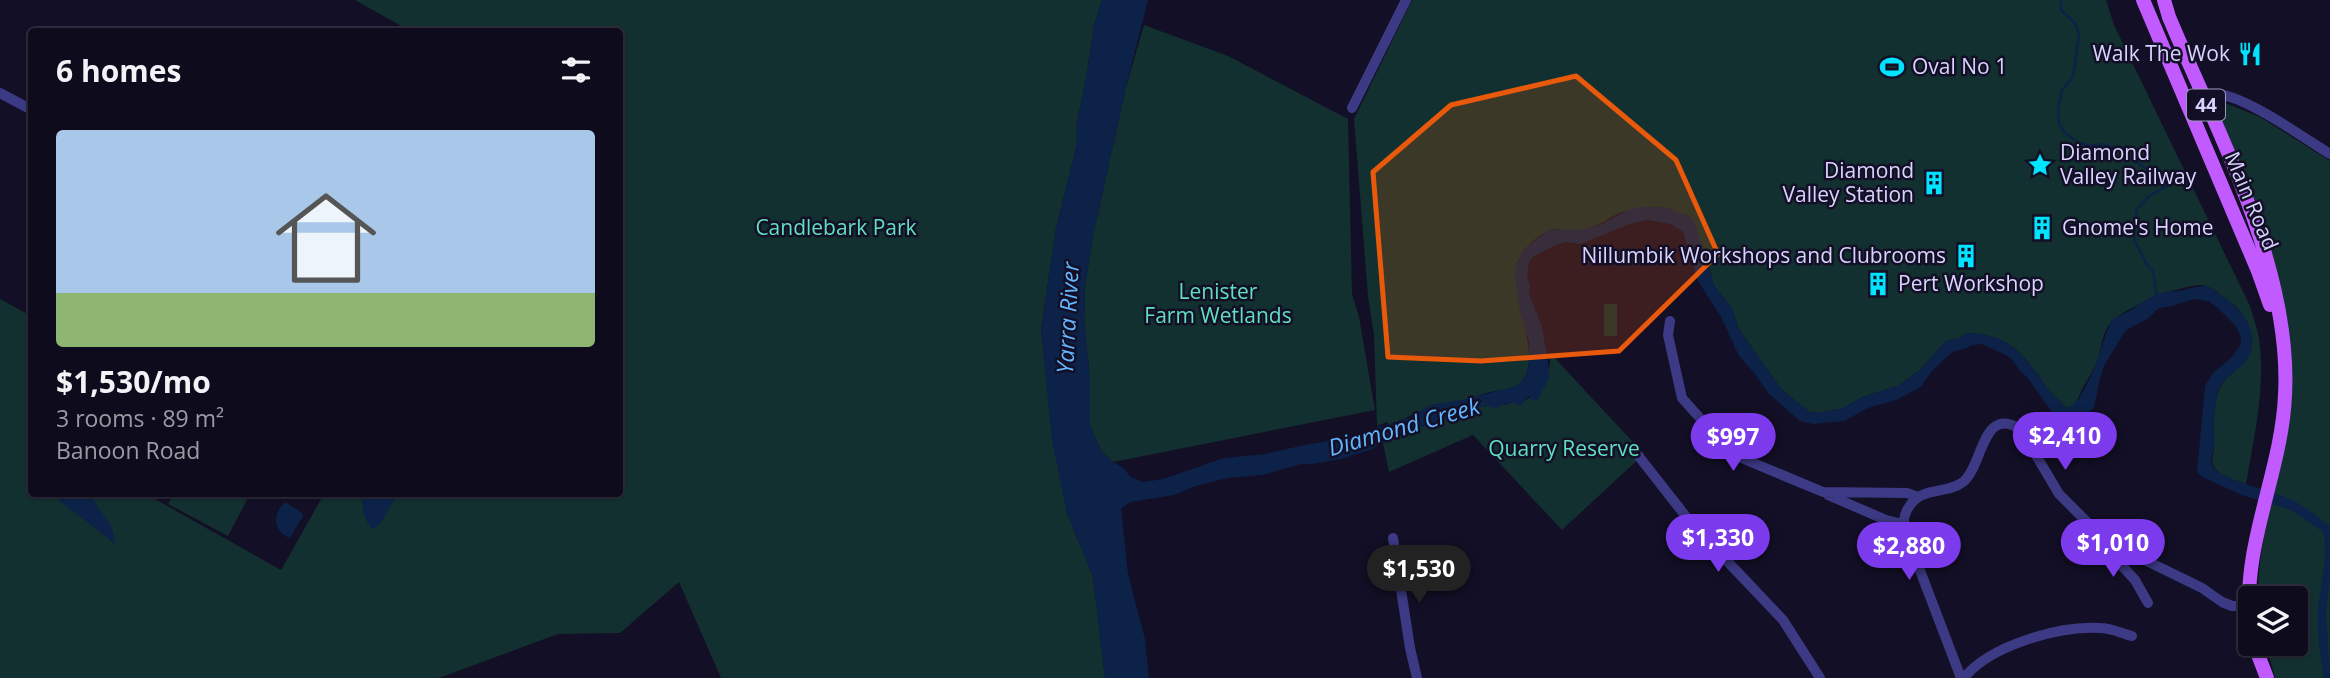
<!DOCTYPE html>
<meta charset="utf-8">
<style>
:root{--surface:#0e0b1c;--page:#1c1929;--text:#f1f3f6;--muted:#9b9ba3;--line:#2e2b3b;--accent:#7c3aed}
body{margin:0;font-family:"Open Sans",sans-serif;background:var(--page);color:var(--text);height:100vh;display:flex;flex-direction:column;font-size:26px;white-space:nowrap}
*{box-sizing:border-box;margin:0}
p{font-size:23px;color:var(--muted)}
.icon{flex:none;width:38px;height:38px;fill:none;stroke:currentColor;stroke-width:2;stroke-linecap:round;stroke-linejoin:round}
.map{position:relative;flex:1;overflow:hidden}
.drawer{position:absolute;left:28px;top:28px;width:595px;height:469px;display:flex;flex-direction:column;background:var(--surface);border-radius:7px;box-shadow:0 2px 5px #0004,0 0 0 2px var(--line)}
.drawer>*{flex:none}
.controls{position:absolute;left:2238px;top:586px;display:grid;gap:14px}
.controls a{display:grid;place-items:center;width:70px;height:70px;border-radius:7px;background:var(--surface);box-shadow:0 2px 5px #0004,0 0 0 2px var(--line);font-size:35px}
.price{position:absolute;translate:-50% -60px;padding:0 16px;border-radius:24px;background:var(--accent);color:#fff;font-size:23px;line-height:46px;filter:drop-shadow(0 2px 4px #0008)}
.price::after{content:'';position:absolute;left:50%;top:42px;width:21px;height:16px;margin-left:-10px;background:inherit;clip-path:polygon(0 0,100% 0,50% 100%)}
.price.selected{background:#222;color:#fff}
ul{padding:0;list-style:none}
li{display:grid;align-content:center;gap:14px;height:371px;padding:0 28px}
li span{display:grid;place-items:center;height:217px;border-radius:7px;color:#555}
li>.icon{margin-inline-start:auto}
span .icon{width:126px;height:126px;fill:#fffc;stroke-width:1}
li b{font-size:30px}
h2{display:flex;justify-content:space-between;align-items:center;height:84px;padding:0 28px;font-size:30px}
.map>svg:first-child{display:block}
.green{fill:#12302f}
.water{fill:#0c2248}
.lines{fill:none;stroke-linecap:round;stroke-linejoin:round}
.stream{stroke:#0c2248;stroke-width:2.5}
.minor{stroke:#3d3a85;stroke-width:10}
.major{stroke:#c25bff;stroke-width:14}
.marked{fill:#e8590c;fill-opacity:0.2;stroke:#e8590c;stroke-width:5;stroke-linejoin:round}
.labels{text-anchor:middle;stroke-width:5;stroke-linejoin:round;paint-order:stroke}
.shield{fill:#130f26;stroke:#9e99be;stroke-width:2}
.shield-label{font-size:19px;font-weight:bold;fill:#d9d4ff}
.poi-label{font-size:21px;fill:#d9d4ff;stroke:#130f26;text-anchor:start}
.street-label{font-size:21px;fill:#d9d4ff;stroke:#130f26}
.park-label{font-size:21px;fill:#5fe0c0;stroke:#130f26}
.water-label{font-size:23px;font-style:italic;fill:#62b6ff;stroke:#130f26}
</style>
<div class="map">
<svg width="2330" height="678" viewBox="0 0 2330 678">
<rect width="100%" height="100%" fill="#130f26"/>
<!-- green -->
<path class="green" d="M 355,0 L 1102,0 L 1094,25 L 1086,79 L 1076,127 L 1076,148 L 1056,228 L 1041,330 L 1067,513 L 1093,577 L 1105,678 L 721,678 L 679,582 L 620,633 L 558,634 L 439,678 L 0,678 L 0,299 L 31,316 L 32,494 L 146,494 L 281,570 L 324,494 L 620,494 L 620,32 L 410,31 Z
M 1412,0 L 2106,0 L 2114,25 L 2250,306 C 2253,317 2257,327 2259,338 C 2266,386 2254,437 2246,484 C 2236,481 2220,476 2214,467 C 2210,461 2214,453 2214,446 C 2214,427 2212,407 2220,388 C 2225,376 2237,371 2245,361 C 2259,344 2248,316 2233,304 C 2224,298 2213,286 2201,285 C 2180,285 2115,310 2107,328 C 2102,337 2101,349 2098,359 C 2094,369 2089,378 2083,387 C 2079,396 2078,403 2069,408 C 2062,406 2062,402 2057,398 C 2047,390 2043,381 2036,372 C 2016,345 2000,334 1966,333 L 1960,338 L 1946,341 L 1920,370 L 1898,386 L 1862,397 L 1844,408 L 1817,413 L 1808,411 L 1781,389 L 1738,328 L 1732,308 L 1714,286 L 1707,259 L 1690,217 C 1677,211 1640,208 1626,211 C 1614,213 1604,224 1592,227 C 1585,229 1579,231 1571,231 C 1566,230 1561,229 1555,229 C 1539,232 1518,252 1516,269 C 1512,297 1544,363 1520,383 C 1512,390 1500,390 1490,392 C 1481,394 1473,399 1464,401 C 1456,403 1447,403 1438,405 C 1422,409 1408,417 1393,424 L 1388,425 L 1387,422 L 1377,426 L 1374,335 L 1368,296 L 1354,119 Z
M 1144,25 L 1228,56 L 1348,119 L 1352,294 L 1359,317 L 1375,410 L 1113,462 L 1101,451 L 1090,425 L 1090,378 L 1084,320 L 1085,286 L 1093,236 L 1126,87 Z
M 2225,103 L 2260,117 L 2330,161 L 2330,678 L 2275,678 L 2266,644 L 2296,644 L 2296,598 L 2258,598 C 2257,539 2280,482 2289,424 C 2293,396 2293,371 2290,343 L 2218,113 L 2218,107 Z
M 1604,304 L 1617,304 L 1617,336 L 1604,336 Z
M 1551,354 L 1644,454 L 1562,530 L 1473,435 L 1389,472 L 1383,443 L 1409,430 L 1429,425 L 1484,402 L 1506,405 L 1512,402 L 1523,402 L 1532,396 L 1548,379 Z
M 174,494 L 240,494 L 248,498 L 228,536 L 168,504 Z"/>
<!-- water -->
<path class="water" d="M 1102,0 L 1148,0 L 1126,87 L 1093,236 L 1085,286 L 1084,320 L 1090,378 L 1090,425 L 1101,451 L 1113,462 L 1123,468 L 1131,477 L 1143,482 L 1163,479 L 1224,458 L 1266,454 L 1304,445 L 1358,436 L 1375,428 L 1411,417 L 1430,405 L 1466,399 L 1513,387 L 1520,383 L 1526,376 L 1529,364 L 1529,341 L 1520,312 L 1515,278 L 1516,267 L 1525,248 L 1548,231 L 1558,229 L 1581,230 L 1598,226 L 1626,211 L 1642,207 L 1666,207 L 1690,217 L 1694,222 L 1707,259 L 1714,286 L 1732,308 L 1738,328 L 1781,389 L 1808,411 L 1817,413 L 1844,408 L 1862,397 L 1898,386 L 1920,370 L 1946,341 L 1960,338 L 1966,333 C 2000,334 2016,345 2036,372 C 2043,381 2047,390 2057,398 C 2062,402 2062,406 2069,408 L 2079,399 L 2093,372 L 2111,320 L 2129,311 L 2151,297 L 2166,291 C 2179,294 2193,285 2207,286 C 2231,299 2265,327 2248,358 C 2240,371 2224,375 2219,390 C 2213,407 2213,426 2214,443 C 2214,450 2210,458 2212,465 C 2218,480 2274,491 2290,499 C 2304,506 2318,516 2330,527 L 2330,579 L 2326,610 L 2330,678 L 2324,678 C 2320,657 2317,633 2318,612 C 2319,591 2330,550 2323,532 L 2291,510 L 2242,495 L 2202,477 L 2197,472 L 2205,386 L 2213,373 L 2232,357 L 2241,344 L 2241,337 L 2236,326 L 2218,308 L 2208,301 L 2194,299 L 2172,306 L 2159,308 L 2147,319 L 2126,330 L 2105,364 L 2100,378 L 2094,408 L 2075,422 L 2061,422 L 2054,415 L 2027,377 L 2020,371 L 2010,357 L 1982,344 L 1972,345 L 1967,348 L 1952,352 L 1932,371 L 1921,387 L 1896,400 L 1868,408 L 1844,421 L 1813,424 L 1800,421 L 1769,394 L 1754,373 L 1739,356 L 1721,317 L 1698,281 L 1683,232 L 1671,224 L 1647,220 L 1629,224 L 1581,244 L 1565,242 L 1556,245 L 1534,256 L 1529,262 L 1527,278 L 1530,285 L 1529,294 L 1542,327 L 1549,369 L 1549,379 L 1537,400 L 1531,400 L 1532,397 L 1529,396 L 1520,406 L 1512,402 L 1495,408 L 1486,406 L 1484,402 L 1429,425 L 1409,430 L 1369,450 L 1341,459 L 1311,464 L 1301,464 L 1262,475 L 1227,478 L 1196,486 L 1174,495 L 1130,502 L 1121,509 L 1128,574 L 1145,639 L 1149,678 L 1105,678 L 1093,577 L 1067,513 L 1052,441 L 1041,330 L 1056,228 L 1076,148 L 1076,127 L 1086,79 L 1094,25 Z
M 51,494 L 92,494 C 98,515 114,518 115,544 Z
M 369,494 L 397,494 L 381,523 L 373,529 C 365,522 362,510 362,500 Z
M 285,502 L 302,513 L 303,516 L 290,538 C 273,532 272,514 285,502 Z"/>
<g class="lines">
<!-- stream -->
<path class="stream" d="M 2061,0 L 2061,10 L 2075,23 L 2079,35 L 2073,77 L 2062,90 L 2060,100 L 2058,109 L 2059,124 L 2065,133 L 2079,143 L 2090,146 L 2103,144 L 2116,149 L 2147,169 L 2173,178 L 2175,182 L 2149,196 L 2137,209 L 2134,240 C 2142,251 2142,262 2153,271 L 2157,297
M 1465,409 L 1486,405"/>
<!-- minor -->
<path class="minor" d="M 0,93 L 32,110
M 2186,102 C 2196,98 2207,93 2218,94 C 2247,97 2304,138 2330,154
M 1352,108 L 1406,0
M 1670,321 L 1668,335 L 1682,398 L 1732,454 L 1823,492 L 1907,493 L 1918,497
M 1637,454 L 1691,523 L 1783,620 L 1820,678
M 1828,495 L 1886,520 L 1903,524
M 1393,538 L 1410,648 L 1417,678
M 2110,544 L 2113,556 L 2135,580 L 2148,603
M 1961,678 L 1905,531 C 1903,524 1903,518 1907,510 C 1921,484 1945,496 1963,482 C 1983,467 1982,403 2021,430 L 2059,494 L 2106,541 L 2202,588 L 2222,602 L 2232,606 L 2250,606
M 1964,678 C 1989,646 2060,625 2100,628 C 2111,628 2121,633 2132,636"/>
<!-- major -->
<path class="major" d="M 2143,0 L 2258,271 L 2270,305
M 2164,0 L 2169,17 C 2217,132 2292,269 2285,395 C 2282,471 2242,545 2250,621
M 2254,644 L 2267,678"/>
</g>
<!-- marked area -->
<path class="marked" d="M 1576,76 L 1676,160 L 1718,254 L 1619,351 L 1481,361 L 1388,357 L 1373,172 L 1451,105 Z"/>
<!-- icons -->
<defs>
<g id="restaurant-bare" transform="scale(1.89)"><path d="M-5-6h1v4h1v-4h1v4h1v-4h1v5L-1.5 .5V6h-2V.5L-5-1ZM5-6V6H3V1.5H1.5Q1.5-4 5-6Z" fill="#00e5ff" stroke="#130f26" stroke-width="2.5" paint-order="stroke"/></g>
<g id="stadium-bare" transform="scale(1.89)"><path d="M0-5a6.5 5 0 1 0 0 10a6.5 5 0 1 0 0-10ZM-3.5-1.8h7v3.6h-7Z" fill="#00e5ff" stroke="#130f26" stroke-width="2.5" paint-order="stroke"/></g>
<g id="sight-bare" transform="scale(1.89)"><path d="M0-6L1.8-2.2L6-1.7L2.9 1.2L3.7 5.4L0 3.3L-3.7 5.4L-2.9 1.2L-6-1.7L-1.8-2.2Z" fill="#00e5ff" stroke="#130f26" stroke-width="2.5" paint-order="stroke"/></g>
<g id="building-bare" transform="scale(1.89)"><path d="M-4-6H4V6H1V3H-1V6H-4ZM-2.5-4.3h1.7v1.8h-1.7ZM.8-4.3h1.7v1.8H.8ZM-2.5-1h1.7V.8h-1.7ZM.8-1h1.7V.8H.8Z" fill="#00e5ff" stroke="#130f26" stroke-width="2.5" paint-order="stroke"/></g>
</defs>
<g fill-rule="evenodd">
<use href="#restaurant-bare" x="2250" y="54"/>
<use href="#stadium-bare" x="1892" y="67"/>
<use href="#sight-bare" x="2040" y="165"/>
<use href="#building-bare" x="1934" y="183"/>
<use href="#building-bare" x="2042" y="228"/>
<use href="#building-bare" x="1966" y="256"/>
<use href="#building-bare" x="1878" y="284"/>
</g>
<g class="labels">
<!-- shield labels -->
<rect class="shield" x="2187" y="89.5" width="38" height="31" rx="5"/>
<g class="shield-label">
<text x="2206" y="112">44</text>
</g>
<!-- poi labels -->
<g class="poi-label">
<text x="2230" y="61" text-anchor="end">Walk The Wok</text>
<text x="1912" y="74">Oval No 1</text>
<text x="2060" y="160">Diamond<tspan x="2060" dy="24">Valley Railway</tspan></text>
<text x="1914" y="178" text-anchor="end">Diamond<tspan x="1914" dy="24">Valley Station</tspan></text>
<text x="2062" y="235">Gnome's Home</text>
<text x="1946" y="263" text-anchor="end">Nillumbik Workshops and Clubrooms</text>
<text x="1898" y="291">Pert Workshop</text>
</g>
<!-- street labels -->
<g class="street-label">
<text transform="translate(2251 201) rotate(67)" y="7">Main Road</text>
</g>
<!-- park labels -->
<g class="park-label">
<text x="836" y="235">Candlebark Park</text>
<text x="1218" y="299">Lenister<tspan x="1218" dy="24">Farm Wetlands</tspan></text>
<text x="1564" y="456">Quarry Reserve</text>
</g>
<!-- water labels -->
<g class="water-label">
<text transform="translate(1068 318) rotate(-87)" y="8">Yarra River</text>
<text transform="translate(1404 427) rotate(-16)" y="8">Diamond Creek</text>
</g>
</g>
</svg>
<div class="controls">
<a><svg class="icon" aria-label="layers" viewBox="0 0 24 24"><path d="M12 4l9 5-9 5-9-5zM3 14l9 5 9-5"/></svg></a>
</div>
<b class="price" style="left:2065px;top:472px">$2,410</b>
<b class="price" style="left:1733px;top:473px">$997</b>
<b class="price" style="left:1718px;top:574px">$1,330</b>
<b class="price" style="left:2113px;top:579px">$1,010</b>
<b class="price" style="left:1909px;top:582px">$2,880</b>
<b class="price selected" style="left:1419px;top:605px">$1,530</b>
<section class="drawer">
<h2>6 homes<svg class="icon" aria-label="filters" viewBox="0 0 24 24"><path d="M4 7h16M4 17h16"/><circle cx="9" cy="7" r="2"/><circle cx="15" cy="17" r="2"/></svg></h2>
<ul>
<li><span style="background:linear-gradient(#a9c7e8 75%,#8fb573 0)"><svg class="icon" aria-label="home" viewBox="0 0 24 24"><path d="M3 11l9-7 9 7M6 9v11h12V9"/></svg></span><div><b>$1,530/mo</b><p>3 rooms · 89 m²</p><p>Banoon Road</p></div></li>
</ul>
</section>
</div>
